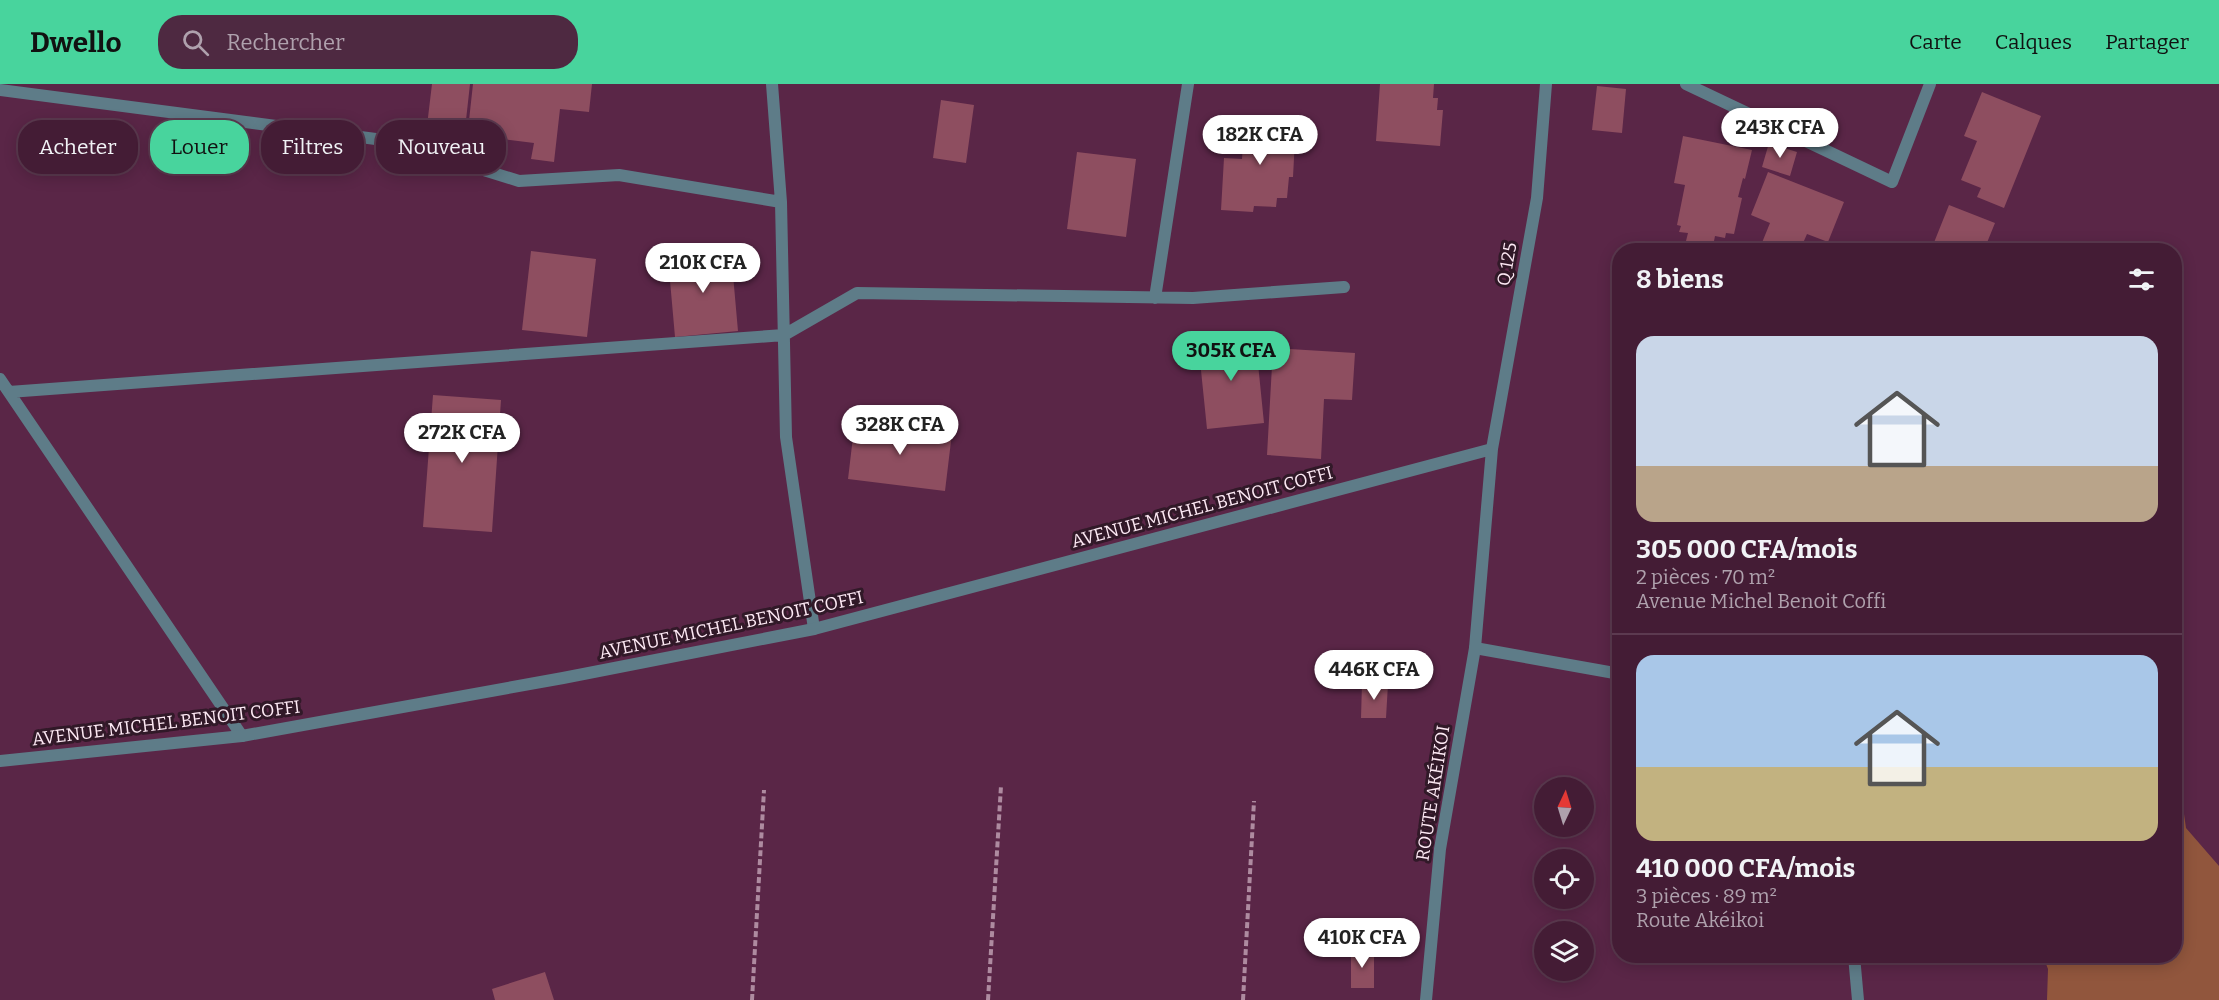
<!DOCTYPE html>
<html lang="fr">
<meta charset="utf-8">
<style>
:root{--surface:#441c35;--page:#4e2941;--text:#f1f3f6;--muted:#afa1ad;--line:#5c3a50;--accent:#48d49d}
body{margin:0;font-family:Bitter,serif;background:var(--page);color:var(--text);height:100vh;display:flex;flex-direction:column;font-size:22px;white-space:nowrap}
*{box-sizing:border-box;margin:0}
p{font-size:20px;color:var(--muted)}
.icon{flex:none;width:33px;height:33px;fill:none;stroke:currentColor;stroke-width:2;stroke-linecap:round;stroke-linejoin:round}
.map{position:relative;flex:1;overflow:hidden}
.drawer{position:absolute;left:1612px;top:159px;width:570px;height:720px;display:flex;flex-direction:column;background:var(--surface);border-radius:24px;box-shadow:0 3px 15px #0003,0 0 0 2px var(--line)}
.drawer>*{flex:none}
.hud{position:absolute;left:18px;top:36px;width:570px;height:54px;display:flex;gap:12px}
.needle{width:39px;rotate:4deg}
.fabs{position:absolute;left:1534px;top:693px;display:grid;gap:12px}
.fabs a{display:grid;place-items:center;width:60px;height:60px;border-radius:50%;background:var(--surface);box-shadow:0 3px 15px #0003,0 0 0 2px var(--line);font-size:30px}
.price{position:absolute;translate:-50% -51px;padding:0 14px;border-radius:21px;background:#fff;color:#222;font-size:20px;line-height:39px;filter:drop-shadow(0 2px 3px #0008)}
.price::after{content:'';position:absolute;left:50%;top:36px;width:18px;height:14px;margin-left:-9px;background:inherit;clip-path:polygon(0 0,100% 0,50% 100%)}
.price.selected{background:var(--accent);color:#111}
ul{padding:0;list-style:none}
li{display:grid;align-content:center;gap:12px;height:318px;padding:0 24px}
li+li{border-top:2px solid var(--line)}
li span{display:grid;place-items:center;height:186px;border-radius:18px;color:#555}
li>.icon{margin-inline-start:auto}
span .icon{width:108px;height:108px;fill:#fffc;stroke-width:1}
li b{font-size:26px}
h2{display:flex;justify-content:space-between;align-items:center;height:72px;padding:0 24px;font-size:26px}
.chip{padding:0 21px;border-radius:24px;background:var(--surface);box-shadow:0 3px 15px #0003,0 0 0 2px var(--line);font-size:21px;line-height:54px}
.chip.selected{background:var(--accent);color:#111}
header{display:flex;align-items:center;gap:36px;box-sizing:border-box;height:84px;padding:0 30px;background:var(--accent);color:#111}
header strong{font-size:28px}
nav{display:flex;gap:33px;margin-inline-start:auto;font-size:21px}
.search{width:420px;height:54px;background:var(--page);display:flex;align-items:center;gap:15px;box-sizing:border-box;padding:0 21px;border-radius:24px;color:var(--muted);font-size:22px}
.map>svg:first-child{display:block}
.forest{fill:#91563d}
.building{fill:#8e4e60}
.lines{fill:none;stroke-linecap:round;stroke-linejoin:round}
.path{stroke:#ae8ba0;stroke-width:4;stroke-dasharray:6 3;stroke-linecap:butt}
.minor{stroke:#5e7c88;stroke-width:12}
.tertiary{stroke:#5e7c88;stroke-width:12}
.labels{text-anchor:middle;stroke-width:6;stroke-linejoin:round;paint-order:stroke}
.street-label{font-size:18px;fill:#fde9f4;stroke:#311928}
</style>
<header>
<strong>Dwello</strong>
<div class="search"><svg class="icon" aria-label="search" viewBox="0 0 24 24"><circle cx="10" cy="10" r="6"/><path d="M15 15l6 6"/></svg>Rechercher</div>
<nav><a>Carte</a><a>Calques</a><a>Partager</a></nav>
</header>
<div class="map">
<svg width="2219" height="916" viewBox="0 0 2219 916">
<rect width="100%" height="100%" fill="#5a2647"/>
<!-- forest -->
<path class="forest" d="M 2175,667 L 2186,744 L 2219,782 L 2219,916 L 2047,916 L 2048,885 L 2043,872 L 2175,872 Z"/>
<!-- building -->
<path class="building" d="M 432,0 L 470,0 L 464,54 L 426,50 Z
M 473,0 L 592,0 L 589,28 L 560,25 L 554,78 L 531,75 L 534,59 L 503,55 L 501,69 L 466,64 Z
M 1380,0 L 1434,0 L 1433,14 L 1438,14 L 1437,26 L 1443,26 L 1440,62 L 1376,57 Z
M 1597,2 L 1626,5 L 1622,49 L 1592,46 Z
M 1982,8 L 2041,32 L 2004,124 L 1977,113 L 1981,104 L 1961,96 L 1977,57 L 1964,52 Z
M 941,16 L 974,21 L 966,79 L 933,74 Z
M 1245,33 L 1296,36 L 1293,93 L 1289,93 L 1287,114 L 1277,114 L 1276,123 L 1254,122 L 1253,128 L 1221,126 L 1224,74 L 1242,75 Z
M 1683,52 L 1752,66 L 1745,95 L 1743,94 L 1738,113 L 1742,114 L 1734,150 L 1726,149 L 1725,154 L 1715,152 L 1713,162 L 1686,157 L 1688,149 L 1679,148 L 1681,142 L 1677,141 L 1685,101 L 1674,99 Z
M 1769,59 L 1797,68 L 1790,92 L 1762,83 Z
M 1077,68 L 1136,75 L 1126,153 L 1067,145 Z
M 1768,88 L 1844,118 L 1828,158 L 1807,150 L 1800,166 L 1759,166 L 1770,139 L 1751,131 Z
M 1949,121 L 1995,139 L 1984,166 L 1912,166 L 1915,159 L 1931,166 Z
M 531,167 L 596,175 L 587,253 L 522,246 Z
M 731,168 L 738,247 L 675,253 L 668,174 Z
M 1255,250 L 1264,339 L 1207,345 L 1198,257 Z
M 1273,264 L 1355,269 L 1352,316 L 1324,315 L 1321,375 L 1267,371 Z
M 433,311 L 501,316 L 492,448 L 423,443 Z
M 855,336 L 952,349 L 945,407 L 848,395 Z
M 1362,599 L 1388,600 L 1386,634 L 1361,634 Z
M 1351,865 L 1374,865 L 1374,904 L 1351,904 Z
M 545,888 L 554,916 L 495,916 L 492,905 Z"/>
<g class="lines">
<!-- path -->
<path class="path" d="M 752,916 L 764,706
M 988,916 L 1001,702
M 1243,916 L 1254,717"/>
<!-- minor -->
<path class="minor" d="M 772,0 L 781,118 L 786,353 L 814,545
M 1686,0 L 1892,98 L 1930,0
M 0,6 L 391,57 L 519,97 L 619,91 L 781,118
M 1155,214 L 1188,0
M 0,295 L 242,652
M 9,308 L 784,251 L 857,209 L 1193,214 L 1344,203
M 1475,564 L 1620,590
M 1854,872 L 1858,916"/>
<!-- tertiary -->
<path class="tertiary" d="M 0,677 L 242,652 L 563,594 L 814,545 L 1492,365
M 1426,916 L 1440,765 L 1475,564 L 1492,365 L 1537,114 L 1546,0"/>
</g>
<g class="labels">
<!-- street labels -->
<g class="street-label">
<text transform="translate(1507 180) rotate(-80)" y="6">Q 125</text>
<text transform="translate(1202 423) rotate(-15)" y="6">AVENUE MICHEL BENOIT COFFI</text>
<text transform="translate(731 541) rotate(-12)" y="6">AVENUE MICHEL BENOIT COFFI</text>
<text transform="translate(166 639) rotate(-7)" y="6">AVENUE MICHEL BENOIT COFFI</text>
<text transform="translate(1433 709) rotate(-81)" y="6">ROUTE AKÉIKOI</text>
</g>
</g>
</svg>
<div class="fabs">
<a><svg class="needle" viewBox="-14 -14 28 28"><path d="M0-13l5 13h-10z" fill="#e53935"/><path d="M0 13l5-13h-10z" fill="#afa1ad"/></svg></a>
<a><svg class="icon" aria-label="locate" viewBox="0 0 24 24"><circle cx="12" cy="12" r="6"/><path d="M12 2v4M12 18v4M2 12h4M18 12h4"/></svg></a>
<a><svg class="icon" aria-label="layers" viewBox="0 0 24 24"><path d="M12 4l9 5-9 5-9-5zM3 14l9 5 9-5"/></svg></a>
</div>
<b class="price" style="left:1780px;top:75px">243K CFA</b>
<b class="price" style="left:1260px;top:82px">182K CFA</b>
<b class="price" style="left:703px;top:210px">210K CFA</b>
<b class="price selected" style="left:1231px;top:298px">305K CFA</b>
<b class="price" style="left:900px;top:372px">328K CFA</b>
<b class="price" style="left:462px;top:380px">272K CFA</b>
<b class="price" style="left:1374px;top:617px">446K CFA</b>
<b class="price" style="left:1362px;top:885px">410K CFA</b>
<div class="hud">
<a class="chip">Acheter</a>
<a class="chip selected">Louer</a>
<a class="chip">Filtres</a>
<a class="chip">Nouveau</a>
</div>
<section class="drawer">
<h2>8 biens<svg class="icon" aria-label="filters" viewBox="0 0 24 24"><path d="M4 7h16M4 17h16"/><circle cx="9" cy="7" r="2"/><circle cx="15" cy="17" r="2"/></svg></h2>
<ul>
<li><span style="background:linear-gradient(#c9d6e8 70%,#b9a48a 0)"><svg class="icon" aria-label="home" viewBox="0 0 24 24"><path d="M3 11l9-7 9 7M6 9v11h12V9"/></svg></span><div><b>305 000 CFA/mois</b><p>2 pièces · 70 m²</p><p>Avenue Michel Benoit Coffi</p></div></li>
<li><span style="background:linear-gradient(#a9c7e8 60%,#c2b280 0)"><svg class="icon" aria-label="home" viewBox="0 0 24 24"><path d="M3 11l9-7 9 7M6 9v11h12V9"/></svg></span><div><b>410 000 CFA/mois</b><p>3 pièces · 89 m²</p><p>Route Akéikoi</p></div></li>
</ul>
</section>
</div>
